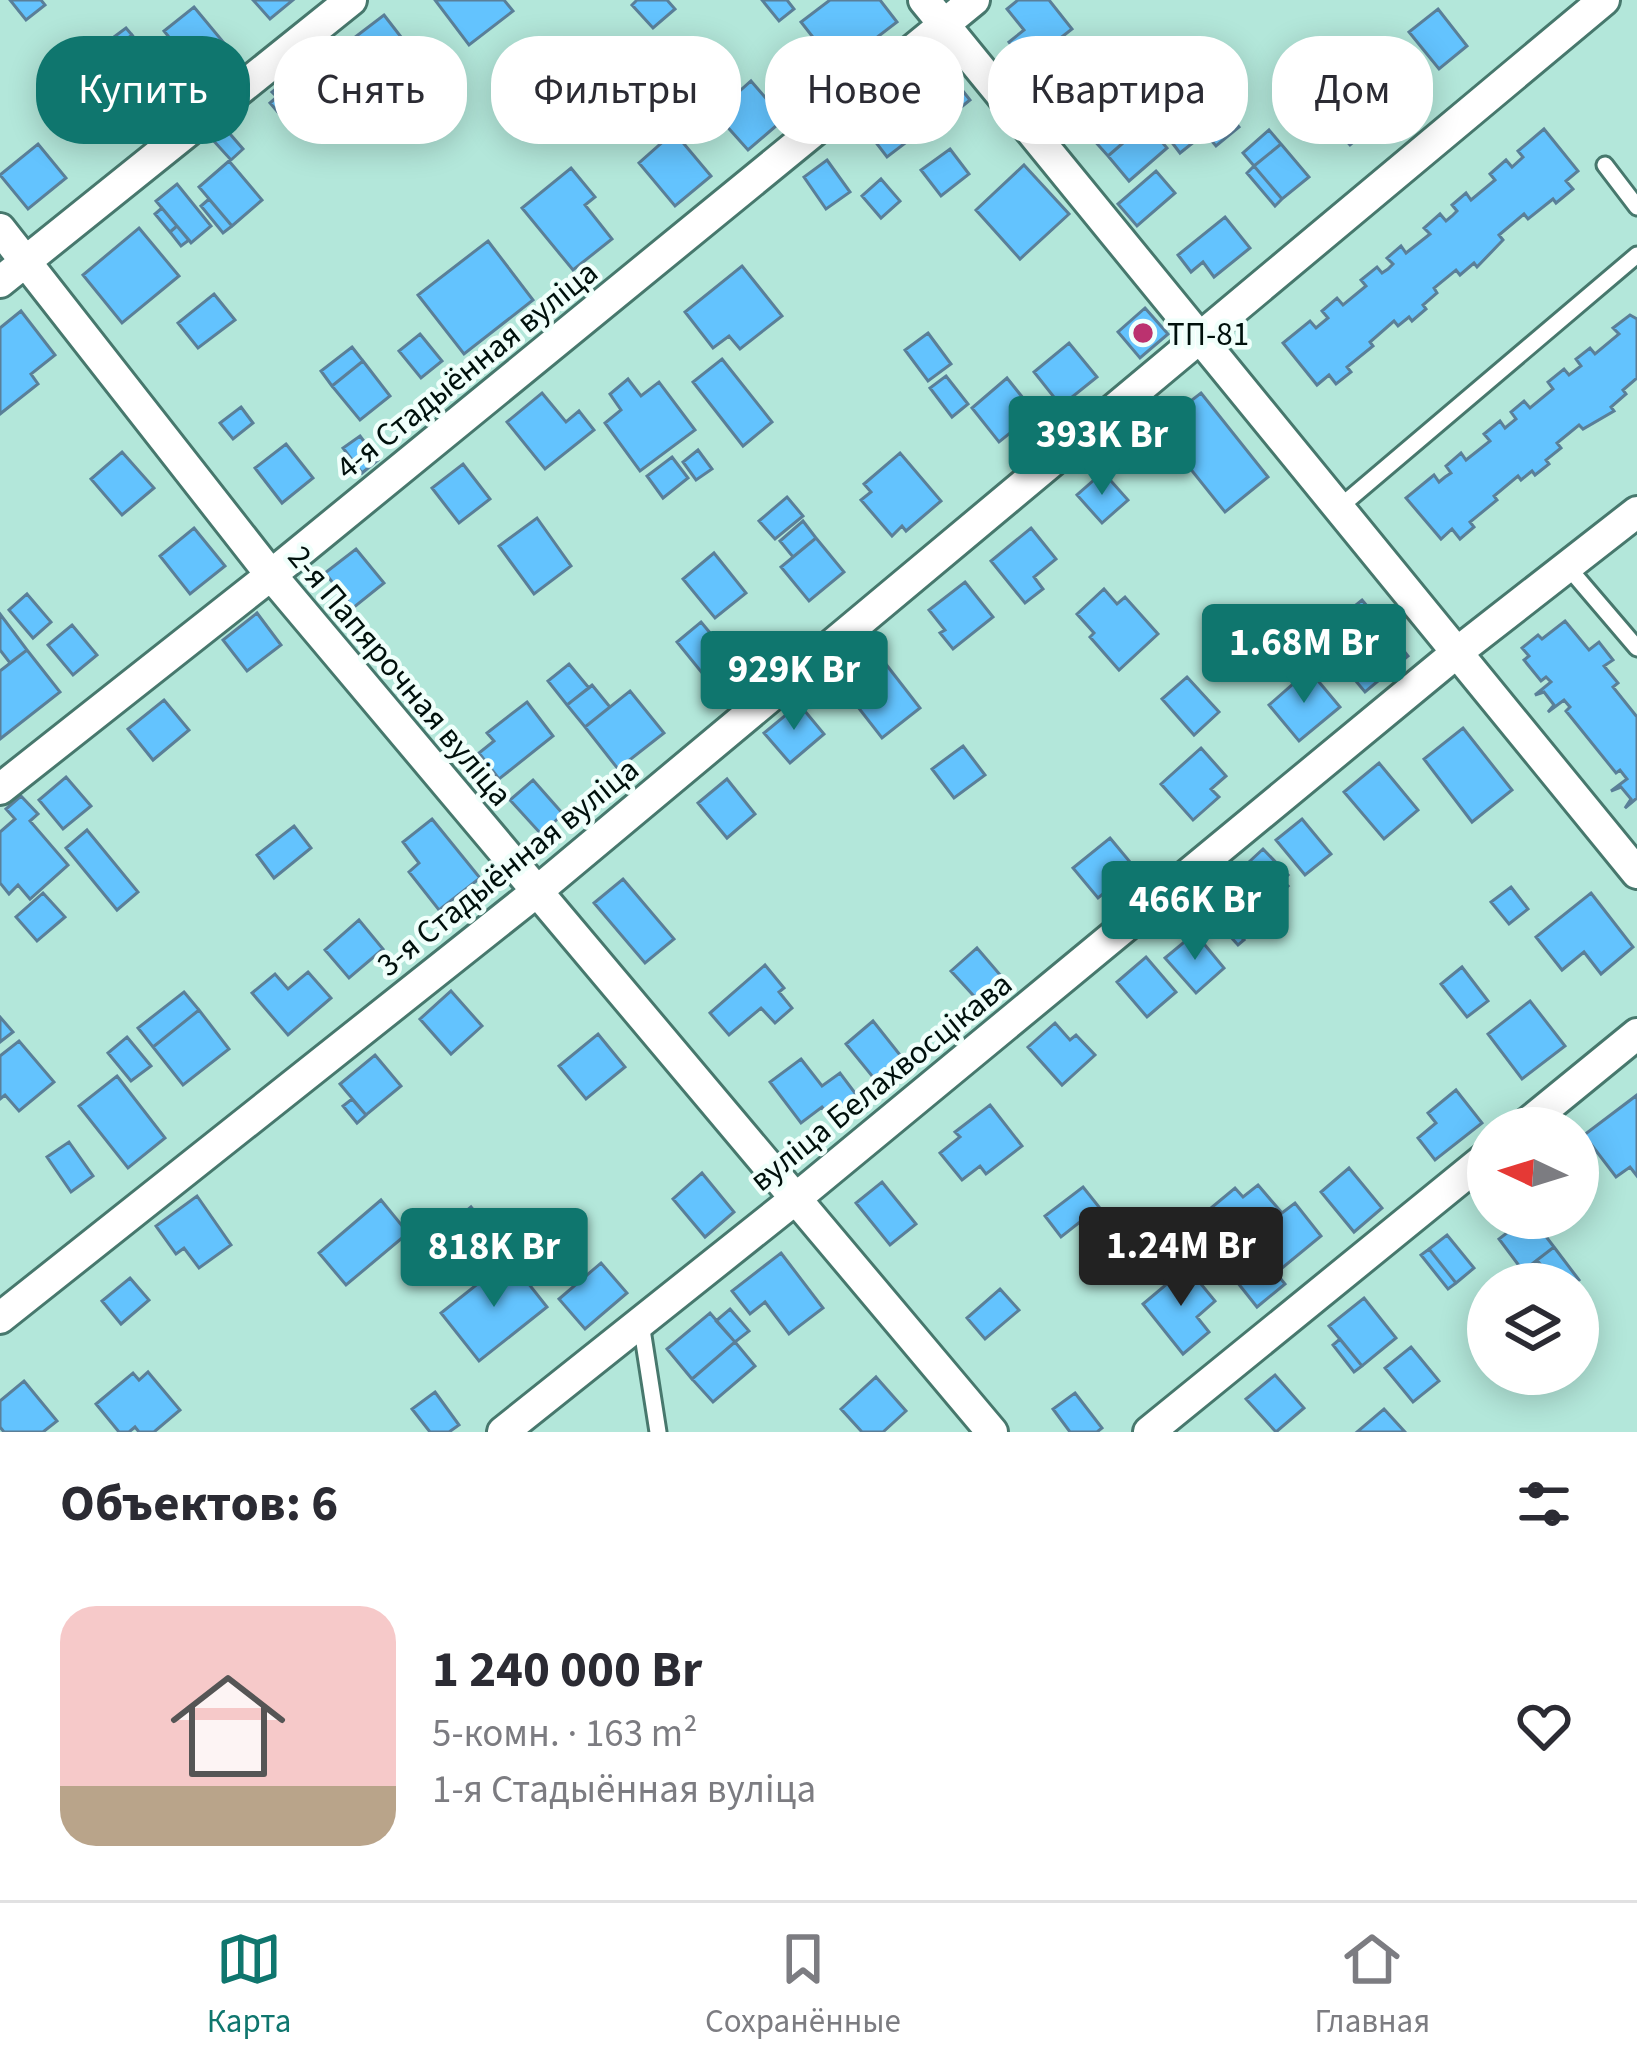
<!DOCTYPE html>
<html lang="ru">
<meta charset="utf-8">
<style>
:root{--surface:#fff;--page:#f7f7f7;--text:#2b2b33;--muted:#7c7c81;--line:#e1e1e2;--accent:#0f766e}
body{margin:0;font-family:"Source Sans 3",sans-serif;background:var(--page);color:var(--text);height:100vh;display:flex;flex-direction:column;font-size:45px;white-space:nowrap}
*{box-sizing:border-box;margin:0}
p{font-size:39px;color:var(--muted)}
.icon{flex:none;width:66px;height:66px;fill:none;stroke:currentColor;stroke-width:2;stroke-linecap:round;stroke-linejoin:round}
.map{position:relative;height:1432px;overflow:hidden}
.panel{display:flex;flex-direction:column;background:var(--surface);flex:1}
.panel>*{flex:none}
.guide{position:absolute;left:36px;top:36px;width:1566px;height:108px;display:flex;gap:24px}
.needle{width:78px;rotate:274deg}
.controls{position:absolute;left:1467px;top:1107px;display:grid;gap:24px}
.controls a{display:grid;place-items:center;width:132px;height:132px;border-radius:50%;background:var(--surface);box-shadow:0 6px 30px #0003;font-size:60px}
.price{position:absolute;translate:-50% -102px;padding:0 27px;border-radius:12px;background:var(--accent);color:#fff;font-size:39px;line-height:78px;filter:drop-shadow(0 3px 6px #0008)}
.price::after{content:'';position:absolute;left:50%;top:72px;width:36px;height:27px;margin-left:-18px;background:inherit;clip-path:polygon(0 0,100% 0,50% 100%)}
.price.active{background:#222;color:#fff}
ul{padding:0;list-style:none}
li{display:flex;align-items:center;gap:36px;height:300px;padding:0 60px}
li+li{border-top:3px solid var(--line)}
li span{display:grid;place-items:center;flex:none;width:336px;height:240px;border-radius:36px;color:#555}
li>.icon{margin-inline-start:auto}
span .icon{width:144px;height:144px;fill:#fffc;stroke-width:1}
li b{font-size:51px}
h2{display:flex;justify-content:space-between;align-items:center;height:144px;padding:0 60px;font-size:51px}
.tag{padding:0 42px;border-radius:48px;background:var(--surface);box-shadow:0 6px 30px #0003;font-size:42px;line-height:108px}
.tag.active{background:var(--accent);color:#fff}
.tabs{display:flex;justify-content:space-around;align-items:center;height:168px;border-top:3px solid var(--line);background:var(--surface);font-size:33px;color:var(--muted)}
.tabs a{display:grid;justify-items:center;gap:6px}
.tabs .active{color:var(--accent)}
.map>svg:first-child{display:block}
.building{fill:#63c3fe;stroke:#5a7f98;stroke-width:3}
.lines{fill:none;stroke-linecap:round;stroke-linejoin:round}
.service-casing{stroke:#47786d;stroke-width:21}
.minor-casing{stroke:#47786d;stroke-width:36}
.service{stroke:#fff;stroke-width:15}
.minor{stroke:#fff;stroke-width:30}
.poi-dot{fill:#bb326f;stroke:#f0fffb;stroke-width:4.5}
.labels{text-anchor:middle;stroke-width:9;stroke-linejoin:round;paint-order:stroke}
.poi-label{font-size:33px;fill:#00100c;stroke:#f0fffb;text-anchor:start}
.street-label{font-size:33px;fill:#00100c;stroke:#f0fffb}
</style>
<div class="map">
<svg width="1637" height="1432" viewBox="0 0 1637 1432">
<rect width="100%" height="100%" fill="#b3e7da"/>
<!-- building -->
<path class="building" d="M 10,0 L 41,0 L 45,5 L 26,20 Z
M 253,0 L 293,0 L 270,19 Z
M 435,0 L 504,0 L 513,11 L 469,45 Z
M 637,0 L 667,0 L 675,9 L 653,28 L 632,5 Z
M 762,0 L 787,0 L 794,9 L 779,21 Z
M 830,0 L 880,0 L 897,22 L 837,68 L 801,22 Z
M 1018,0 L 1049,0 L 1072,29 L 1026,65 L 1009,42 L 1024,30 L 1007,9 Z
M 194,7 L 224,43 L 194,68 L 164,31 Z
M 1438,9 L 1467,46 L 1439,69 L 1409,32 Z
M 384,15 L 408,46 L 370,75 L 346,44 Z
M 126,28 L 132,35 L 102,59 L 95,51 Z
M 132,35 L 174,90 L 143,113 L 102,59 Z
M 795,48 L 815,72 L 798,86 L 779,62 Z
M 165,57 L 184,82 L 174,90 L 154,65 Z
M 1354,60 L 1394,107 L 1350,145 L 1323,114 L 1331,106 L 1318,91 Z
M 305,64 L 333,98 L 294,131 L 270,103 L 277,97 L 272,92 Z
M 948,72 L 970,100 L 934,129 L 912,100 Z
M 1201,79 L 1239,127 L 1216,146 L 1205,133 L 1180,153 L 1167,136 L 1192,117 L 1177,98 Z
M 751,81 L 784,119 L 748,150 L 715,113 Z
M 619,86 L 643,118 L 611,142 L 587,111 Z
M 1120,94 L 1146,123 L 1108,156 L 1082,127 Z
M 891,100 L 917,134 L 887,157 L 861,123 Z
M 1071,109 L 1080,119 L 1061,135 L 1052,125 Z
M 1146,123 L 1167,148 L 1129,181 L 1108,156 Z
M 224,127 L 243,149 L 231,160 L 211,138 Z
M 1544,129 L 1578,171 L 1566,181 L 1573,189 L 1556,203 L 1553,199 L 1528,219 L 1524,214 L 1499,235 L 1503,240 L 1477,267 L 1474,263 L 1460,275 L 1456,270 L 1434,288 L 1437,293 L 1423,305 L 1426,309 L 1412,321 L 1409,317 L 1398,326 L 1394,321 L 1370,342 L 1373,346 L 1347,367 L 1351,372 L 1336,384 L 1329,375 L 1317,385 L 1283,343 L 1310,321 L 1316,328 L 1328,318 L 1322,311 L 1337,298 L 1343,305 L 1366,286 L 1361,280 L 1377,267 L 1382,273 L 1388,269 L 1393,264 L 1387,258 L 1401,246 L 1406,253 L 1430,234 L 1424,228 L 1440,214 L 1446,221 L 1452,216 L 1457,211 L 1452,205 L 1466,193 L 1471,200 L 1495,180 L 1490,174 L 1506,160 L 1512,167 L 1523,157 L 1518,151 Z
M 1269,130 L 1281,144 L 1254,166 L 1243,153 Z
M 674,132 L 711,176 L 675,206 L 639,163 Z
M 38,144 L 66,178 L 28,209 L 0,175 Z
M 1281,144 L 1309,177 L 1282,199 L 1254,166 Z
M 950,149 L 969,174 L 941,196 L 921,170 Z
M 827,160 L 850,192 L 826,209 L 804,177 Z
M 229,161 L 262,200 L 232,226 L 199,187 Z
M 1024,165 L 1069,214 L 1020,259 L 976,210 Z
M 1254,166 L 1282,199 L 1275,206 L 1247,173 Z
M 571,168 L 595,197 L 585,205 L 612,239 L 573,270 L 522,208 Z
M 1156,171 L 1175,193 L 1137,226 L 1118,204 Z
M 881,179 L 900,201 L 881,218 L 862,196 Z
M 177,184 L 211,226 L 191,243 L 156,201 Z
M 209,199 L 232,226 L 223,233 L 201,206 Z
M 162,208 L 177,226 L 170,232 L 155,214 Z
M 1225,217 L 1250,248 L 1214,277 L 1203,262 L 1191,272 L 1178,255 Z
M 177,226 L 189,240 L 181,246 L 170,232 Z
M 139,228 L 179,276 L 122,323 L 83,275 Z
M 488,241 L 533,300 L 464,354 L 418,295 Z
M 742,266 L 782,316 L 740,349 L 729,336 L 713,348 L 685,312 Z
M 214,294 L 235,320 L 198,348 L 178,323 Z
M 1145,308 L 1168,334 L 1140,358 L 1118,332 Z
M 21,311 L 55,355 L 31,374 L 38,384 L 0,414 L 0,328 Z
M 1630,315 L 1637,319 L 1637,378 L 1623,390 L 1626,394 L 1611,407 L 1614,411 L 1583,429 L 1579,425 L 1557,443 L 1561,448 L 1546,460 L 1549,464 L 1535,475 L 1532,471 L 1521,480 L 1518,476 L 1494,496 L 1497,500 L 1470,522 L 1474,527 L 1460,539 L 1452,529 L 1441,539 L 1406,498 L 1434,475 L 1439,482 L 1445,477 L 1451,473 L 1446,466 L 1461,453 L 1466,460 L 1490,441 L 1484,434 L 1500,421 L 1505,428 L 1516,419 L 1511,412 L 1524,401 L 1530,408 L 1553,389 L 1548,382 L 1564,369 L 1569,375 L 1581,366 L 1576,359 L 1590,348 L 1595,354 L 1619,334 L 1613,328 Z
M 928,333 L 951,364 L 928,381 L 905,350 Z
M 420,334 L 442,361 L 421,378 L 399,351 Z
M 1069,343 L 1097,377 L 1061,406 L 1034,372 Z
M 352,347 L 363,361 L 332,386 L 321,371 Z
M 722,359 L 772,422 L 743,446 L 693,382 Z
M 363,361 L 390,396 L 360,420 L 332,386 Z
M 946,376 L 968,404 L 952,417 L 930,388 Z
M 1007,378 L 1035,413 L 999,442 L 972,408 Z
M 628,379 L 641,396 L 659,382 L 695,430 L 640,471 L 605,423 L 621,410 L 610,394 Z
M 542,393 L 566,422 L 579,411 L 594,430 L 545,469 L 507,422 Z
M 1201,393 L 1268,477 L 1225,512 L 1157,427 Z
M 241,407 L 253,423 L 233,439 L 220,423 Z
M 360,436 L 378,460 L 362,473 L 343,448 Z
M 286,444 L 313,478 L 282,503 L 255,468 Z
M 698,450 L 712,469 L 696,480 L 683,462 Z
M 122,452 L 154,488 L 122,515 L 91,479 Z
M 900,453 L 941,501 L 906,531 L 902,526 L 892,536 L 861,500 L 871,492 L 864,484 Z
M 672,457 L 688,478 L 663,498 L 647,476 Z
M 463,464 L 490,499 L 459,523 L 432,488 Z
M 1103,472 L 1128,500 L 1102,523 L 1077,495 Z
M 787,497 L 803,516 L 775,539 L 759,521 Z
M 537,518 L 571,566 L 534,594 L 499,546 Z
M 803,521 L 816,538 L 793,557 L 780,541 Z
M 194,528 L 225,566 L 190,594 L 160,556 Z
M 1031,528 L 1056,559 L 1034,577 L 1043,589 L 1025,603 L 991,561 Z
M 816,538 L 844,572 L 809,601 L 781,567 Z
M 356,549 L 384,583 L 353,608 L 325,573 Z
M 714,553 L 746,593 L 715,618 L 683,579 Z
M 965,582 L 993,617 L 953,649 L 940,633 L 945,630 L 929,610 Z
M 1104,589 L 1117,604 L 1125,597 L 1158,634 L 1119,670 L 1090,637 L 1094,633 L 1077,614 Z
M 27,594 L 51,622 L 33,638 L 9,610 Z
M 1362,600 L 1383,625 L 1339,661 L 1332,652 L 1339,646 L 1325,630 Z
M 257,613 L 281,645 L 247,671 L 223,640 Z
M 0,614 L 27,650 L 10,663 L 0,650 Z
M 1565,621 L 1589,650 L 1599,642 L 1613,660 L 1604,666 L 1618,683 L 1613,687 L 1637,717 L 1637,798 L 1625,808 L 1631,799 L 1621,787 L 1611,791 L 1627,779 L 1620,770 L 1616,773 L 1566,711 L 1570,707 L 1564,700 L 1548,712 L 1554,705 L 1544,692 L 1535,695 L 1551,682 L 1546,677 L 1541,681 L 1524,660 L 1529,656 L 1522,648 L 1538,635 L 1542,639 Z
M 701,622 L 736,664 L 711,684 L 677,642 Z
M 72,625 L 97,655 L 73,675 L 48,645 Z
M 1383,625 L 1408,656 L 1365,692 L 1339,661 Z
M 27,650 L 60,692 L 0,739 L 0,671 Z
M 885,663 L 920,708 L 882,738 L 847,693 Z
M 569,664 L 589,688 L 567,705 L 548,681 Z
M 1309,670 L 1340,707 L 1299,741 L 1269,705 Z
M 1187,677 L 1219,712 L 1194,735 L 1162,699 Z
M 592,685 L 610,707 L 585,727 L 567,705 Z
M 630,691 L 664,733 L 618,769 L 585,727 Z
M 164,700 L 189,730 L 153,760 L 128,729 Z
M 527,702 L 553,736 L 499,779 L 479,753 L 494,741 L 487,733 Z
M 799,704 L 824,734 L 790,763 L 764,733 Z
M 1463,728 L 1512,790 L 1472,822 L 1424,759 Z
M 963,746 L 985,775 L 954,798 L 932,769 Z
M 1201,748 L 1226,776 L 1211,789 L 1219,797 L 1193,820 L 1161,784 Z
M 1379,763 L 1418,810 L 1384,839 L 1344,792 Z
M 66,777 L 91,806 L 63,829 L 39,800 Z
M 727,779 L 755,814 L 727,838 L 698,803 Z
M 533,780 L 563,814 L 541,834 L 510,800 Z
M 21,796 L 38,814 L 30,821 L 68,865 L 30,899 L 18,885 L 9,894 L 0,883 L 0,832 L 15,819 L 6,809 Z
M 432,819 L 480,878 L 439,910 L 409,872 L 419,863 L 403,842 Z
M 1302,819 L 1331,854 L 1305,875 L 1276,840 Z
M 294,826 L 311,848 L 274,878 L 257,855 Z
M 87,830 L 138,892 L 117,910 L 66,848 Z
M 1110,838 L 1135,868 L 1098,898 L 1073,868 Z
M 1263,849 L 1288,875 L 1282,881 L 1288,886 L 1277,896 L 1273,891 L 1261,902 L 1235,875 Z
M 1229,877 L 1262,912 L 1238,934 L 1244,940 L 1238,945 L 1200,903 Z
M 623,879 L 674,939 L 645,963 L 594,903 Z
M 1511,887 L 1528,909 L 1509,924 L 1491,902 Z
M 43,893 L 65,917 L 37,941 L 16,917 Z
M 1591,893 L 1633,947 L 1601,974 L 1584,952 L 1562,970 L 1536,937 Z
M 359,920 L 383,949 L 349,978 L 325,950 Z
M 1195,933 L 1224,968 L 1196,993 L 1165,958 Z
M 977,948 L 1008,984 L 983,1006 L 951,971 Z
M 1146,957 L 1176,992 L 1147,1017 L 1117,982 Z
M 765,965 L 784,988 L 779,992 L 792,1008 L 775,1023 L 761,1008 L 729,1035 L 710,1013 Z
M 1462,967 L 1488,1001 L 1467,1017 L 1441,984 Z
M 308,972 L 331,998 L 288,1035 L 252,993 L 275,974 L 288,989 Z
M 451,991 L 482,1026 L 451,1054 L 420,1019 Z
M 184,992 L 199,1010 L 153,1047 L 138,1028 Z
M 1530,1001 L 1565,1046 L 1522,1079 L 1488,1034 Z
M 199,1010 L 229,1049 L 183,1085 L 153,1047 Z
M 0,1017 L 13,1032 L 0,1042 Z
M 873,1021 L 908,1065 L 881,1087 L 846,1044 Z
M 1055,1023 L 1070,1040 L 1076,1035 L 1095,1055 L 1062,1085 L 1028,1047 Z
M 598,1034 L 625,1067 L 586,1099 L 559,1066 Z
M 127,1037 L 151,1066 L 131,1081 L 108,1053 Z
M 19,1041 L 54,1082 L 19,1111 L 5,1095 L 0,1099 L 0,1056 Z
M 375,1055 L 401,1086 L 366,1115 L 340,1084 Z
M 801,1059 L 822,1086 L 840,1073 L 858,1097 L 831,1118 L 822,1107 L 801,1123 L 770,1082 Z
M 117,1076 L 165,1138 L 128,1168 L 79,1106 Z
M 1456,1090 L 1482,1123 L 1435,1160 L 1418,1138 L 1436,1123 L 1428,1113 Z
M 1637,1095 L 1637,1176 L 1630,1167 L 1616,1177 L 1584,1135 Z
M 352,1099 L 366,1115 L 357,1123 L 343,1106 Z
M 990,1105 L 1022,1146 L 986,1174 L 980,1166 L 962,1180 L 940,1153 L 960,1137 L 955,1132 Z
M 69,1142 L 93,1176 L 71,1192 L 47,1157 Z
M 1349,1168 L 1382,1208 L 1354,1232 L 1321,1192 Z
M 702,1173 L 734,1212 L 705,1237 L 673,1199 Z
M 882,1182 L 916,1224 L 890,1245 L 856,1203 Z
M 1258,1185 L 1282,1213 L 1295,1203 L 1321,1236 L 1276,1273 L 1285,1284 L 1257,1307 L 1210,1248 L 1224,1237 L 1205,1213 L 1235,1188 L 1243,1197 Z
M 1083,1187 L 1099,1207 L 1061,1237 L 1045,1216 Z
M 197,1196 L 231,1245 L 199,1268 L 184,1248 L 176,1254 L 156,1226 Z
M 381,1200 L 408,1233 L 346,1285 L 319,1253 Z
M 471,1207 L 499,1241 L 460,1274 L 431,1241 Z
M 1526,1218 L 1532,1218 L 1554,1247 L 1523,1271 L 1499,1239 Z
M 1447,1235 L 1474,1268 L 1456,1283 L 1429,1249 Z
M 1554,1247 L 1579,1280 L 1573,1284 L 1555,1284 L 1537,1260 Z
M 1429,1249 L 1456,1283 L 1448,1289 L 1421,1255 Z
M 781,1253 L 823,1308 L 789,1334 L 765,1302 L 750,1314 L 732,1291 Z
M 509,1259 L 547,1307 L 479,1361 L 441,1313 Z
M 601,1263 L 627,1293 L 585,1329 L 559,1299 Z
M 1187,1267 L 1215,1301 L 1197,1317 L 1209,1332 L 1183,1354 L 1143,1304 Z
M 130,1278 L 149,1300 L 121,1324 L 102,1301 Z
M 1000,1289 L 1019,1310 L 985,1339 L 967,1318 Z
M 1364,1298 L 1396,1338 L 1362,1366 L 1329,1326 Z
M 730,1309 L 749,1331 L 735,1342 L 716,1321 Z
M 710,1313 L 735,1342 L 692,1379 L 667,1349 Z
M 1340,1339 L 1362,1366 L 1354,1372 L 1333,1345 Z
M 735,1342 L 755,1366 L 713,1402 L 692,1379 Z
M 1411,1347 L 1439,1381 L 1413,1402 L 1385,1368 Z
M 148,1372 L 180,1410 L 154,1432 L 139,1432 L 135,1427 L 129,1432 L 119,1432 L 96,1404 L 133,1373 L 139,1380 Z
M 1275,1375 L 1304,1408 L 1276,1432 L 1246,1399 Z
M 876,1377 L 906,1411 L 883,1432 L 862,1432 L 841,1409 Z
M 24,1381 L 57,1421 L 43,1432 L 4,1432 L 0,1427 L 0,1401 Z
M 435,1392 L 459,1425 L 449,1432 L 430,1432 L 412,1409 Z
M 1075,1393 L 1102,1428 L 1097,1432 L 1070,1432 L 1053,1409 Z
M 1384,1409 L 1405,1432 L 1357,1432 Z"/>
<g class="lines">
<!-- service casing -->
<g class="service-casing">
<path id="service" d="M 1605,165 L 1637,207
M 1341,506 L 1637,255
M 1567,566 L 1637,648
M 641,1323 L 658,1432"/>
</g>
<!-- minor casing -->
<g class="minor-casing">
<path id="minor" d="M 924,0 L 1637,873
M 0,229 L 271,575 L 992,1432
M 0,282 L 351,0
M 0,789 L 271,575 L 974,0
M 1522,1128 L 1637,1034
M 0,1318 L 535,893 L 1604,0
M 503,1432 L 794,1200 L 1455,654 L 1637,512
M 1149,1432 L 1488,1156"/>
</g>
<!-- service -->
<use href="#service" class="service"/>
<!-- minor -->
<use href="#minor" class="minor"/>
</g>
<!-- markers -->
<circle class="poi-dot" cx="1143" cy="333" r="12"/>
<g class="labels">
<!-- poi labels -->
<g class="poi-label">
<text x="1167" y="345">ТП-81</text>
</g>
<!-- street labels -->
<g class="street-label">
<text transform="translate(466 369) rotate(-39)" y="12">4-я Стадыённая вуліца</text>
<text transform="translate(401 675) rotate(50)" y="12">2-я Папярочная вуліца</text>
<text transform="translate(507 866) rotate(-39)" y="12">3-я Стадыённая вуліца</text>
<text transform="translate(880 1081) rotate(-39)" y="12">вуліца Белахвосцікава</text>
</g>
</g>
</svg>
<div class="controls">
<a><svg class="needle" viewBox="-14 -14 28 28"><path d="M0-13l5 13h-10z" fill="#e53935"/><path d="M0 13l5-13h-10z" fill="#7c7c81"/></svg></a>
<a><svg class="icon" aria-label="layers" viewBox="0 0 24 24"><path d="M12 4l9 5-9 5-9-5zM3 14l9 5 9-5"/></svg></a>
</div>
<b class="price" style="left:1102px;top:498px">393K Br</b>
<b class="price" style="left:1304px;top:706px">1.68M Br</b>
<b class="price" style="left:794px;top:733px">929K Br</b>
<b class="price" style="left:1195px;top:963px">466K Br</b>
<b class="price active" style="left:1181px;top:1309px">1.24M Br</b>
<b class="price" style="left:494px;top:1310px">818K Br</b>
<div class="guide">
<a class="tag active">Купить</a>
<a class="tag">Снять</a>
<a class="tag">Фильтры</a>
<a class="tag">Новое</a>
<a class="tag">Квартира</a>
<a class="tag">Дом</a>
</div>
</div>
<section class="panel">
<h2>Объектов: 6<svg class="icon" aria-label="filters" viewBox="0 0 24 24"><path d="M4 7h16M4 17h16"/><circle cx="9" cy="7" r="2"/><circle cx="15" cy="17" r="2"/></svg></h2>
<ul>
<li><span style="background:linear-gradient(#f6c9c9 75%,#b9a48a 0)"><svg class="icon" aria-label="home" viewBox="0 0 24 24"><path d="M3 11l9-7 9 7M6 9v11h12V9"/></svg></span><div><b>1 240 000 Br</b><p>5-комн. · 163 m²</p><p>1-я Стадыённая вуліца</p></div><svg class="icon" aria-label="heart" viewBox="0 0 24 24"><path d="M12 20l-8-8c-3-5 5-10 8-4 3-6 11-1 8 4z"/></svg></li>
</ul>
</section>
<nav class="tabs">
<a class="active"><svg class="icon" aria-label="map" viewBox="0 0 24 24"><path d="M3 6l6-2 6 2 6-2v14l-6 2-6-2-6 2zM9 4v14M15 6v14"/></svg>Карта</a>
<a><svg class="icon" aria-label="saved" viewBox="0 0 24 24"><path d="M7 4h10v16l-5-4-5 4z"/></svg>Сохранённые</a>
<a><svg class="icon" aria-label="home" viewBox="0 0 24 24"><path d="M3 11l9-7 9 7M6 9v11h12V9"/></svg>Главная</a>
</nav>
